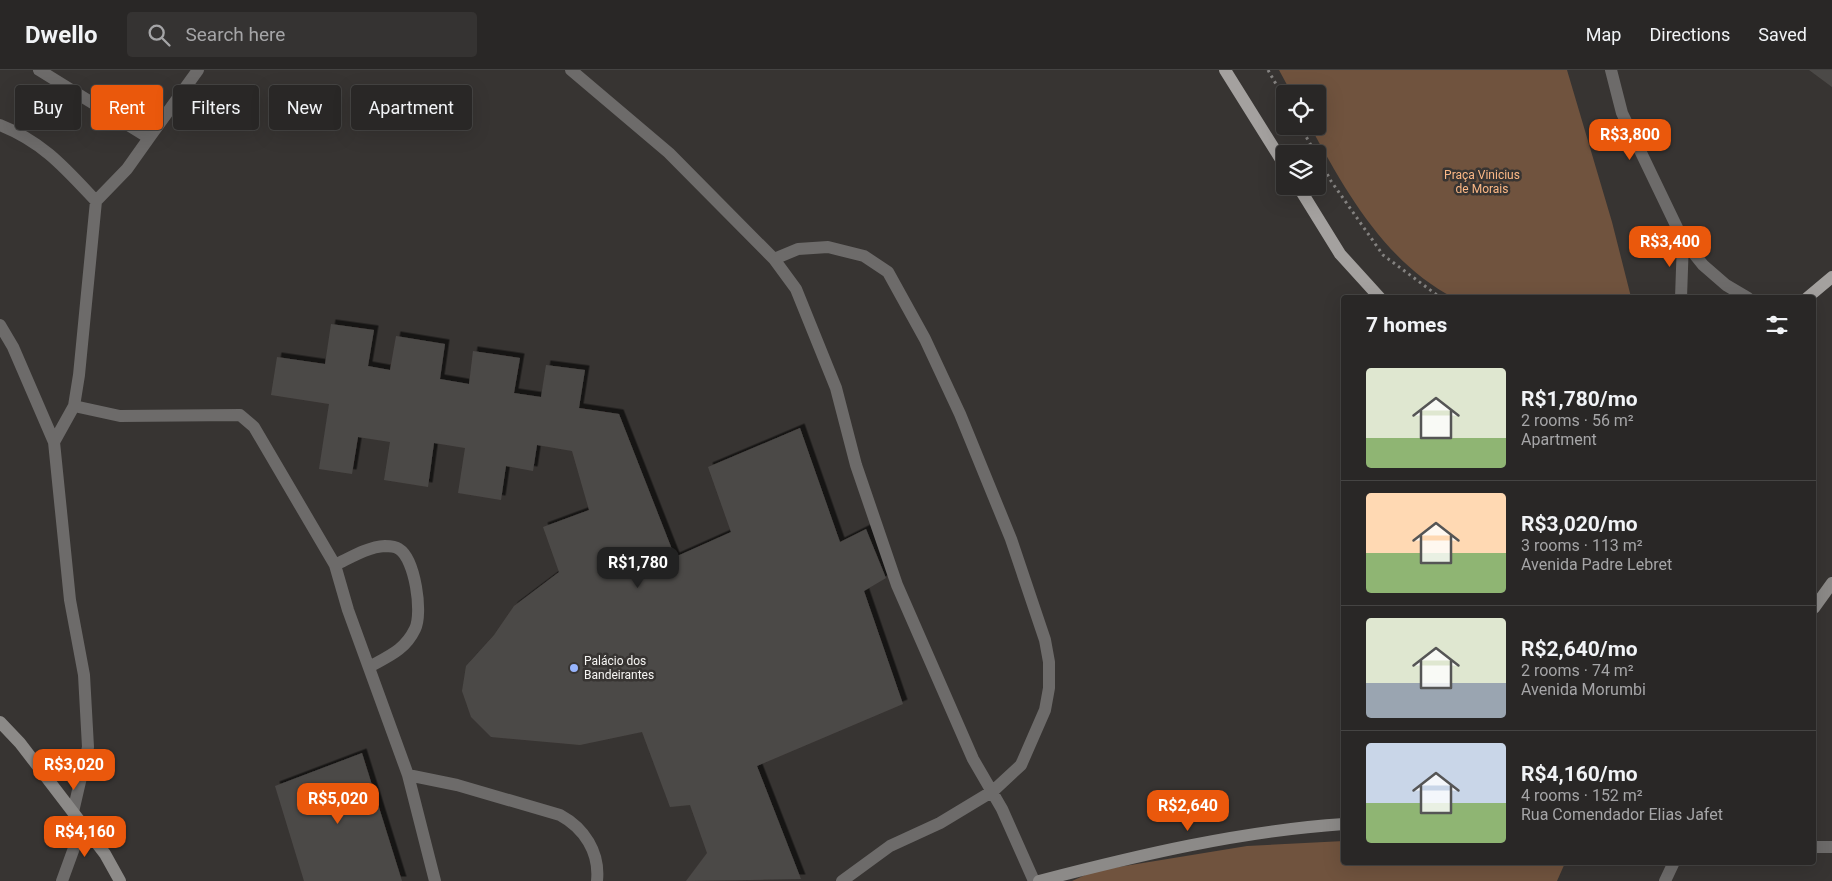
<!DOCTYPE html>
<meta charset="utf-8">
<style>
:root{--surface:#292726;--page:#353332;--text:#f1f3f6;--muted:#a5a5a7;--line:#454443;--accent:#ea580c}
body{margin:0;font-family:Roboto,sans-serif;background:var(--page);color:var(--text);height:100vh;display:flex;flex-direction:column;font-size:19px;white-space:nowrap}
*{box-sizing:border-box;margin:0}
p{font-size:16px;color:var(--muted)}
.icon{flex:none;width:28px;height:28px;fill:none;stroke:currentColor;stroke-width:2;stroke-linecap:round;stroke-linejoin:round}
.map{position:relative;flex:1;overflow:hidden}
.drawer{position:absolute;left:1341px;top:225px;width:475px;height:570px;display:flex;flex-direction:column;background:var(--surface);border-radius:5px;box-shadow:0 5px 20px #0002,0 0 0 1px var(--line)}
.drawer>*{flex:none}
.top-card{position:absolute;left:15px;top:15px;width:475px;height:45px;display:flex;gap:10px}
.buttons{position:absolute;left:1276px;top:15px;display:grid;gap:10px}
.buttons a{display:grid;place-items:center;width:50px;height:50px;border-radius:5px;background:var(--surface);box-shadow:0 5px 20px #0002,0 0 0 1px var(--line);font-size:25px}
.price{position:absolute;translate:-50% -42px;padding:0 11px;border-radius:10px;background:var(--accent);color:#fff;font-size:16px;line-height:32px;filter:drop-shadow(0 1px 2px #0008)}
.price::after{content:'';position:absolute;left:50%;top:30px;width:15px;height:11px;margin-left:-8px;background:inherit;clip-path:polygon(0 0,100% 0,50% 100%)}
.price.on{background:#222;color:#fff}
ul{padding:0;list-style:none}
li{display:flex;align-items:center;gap:15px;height:125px;padding:0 25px}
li+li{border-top:1px solid var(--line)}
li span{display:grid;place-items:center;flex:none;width:140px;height:100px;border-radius:5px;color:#555}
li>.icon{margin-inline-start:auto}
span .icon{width:60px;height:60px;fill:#fffc;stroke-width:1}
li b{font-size:21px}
h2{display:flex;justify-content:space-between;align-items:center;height:60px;padding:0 25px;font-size:21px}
.chip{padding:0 18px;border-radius:5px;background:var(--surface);box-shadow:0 5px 20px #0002,0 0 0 1px var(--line);font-size:18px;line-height:45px}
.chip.on{background:var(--accent);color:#fff}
header{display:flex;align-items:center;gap:30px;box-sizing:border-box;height:70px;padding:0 25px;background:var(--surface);border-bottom:1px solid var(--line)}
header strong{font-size:24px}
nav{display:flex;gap:28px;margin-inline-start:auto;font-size:18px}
.search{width:350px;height:45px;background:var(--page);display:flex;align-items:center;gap:12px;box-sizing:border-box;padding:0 18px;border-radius:5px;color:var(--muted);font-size:19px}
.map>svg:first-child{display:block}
.green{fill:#70533e}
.building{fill:#4c4947;filter:url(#shadow)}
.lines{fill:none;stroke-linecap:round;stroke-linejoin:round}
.path{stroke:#848280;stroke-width:3;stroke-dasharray:2.5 4;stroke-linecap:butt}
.service{stroke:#6d6b6a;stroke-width:12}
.minor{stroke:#6d6b6a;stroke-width:12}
.secondary{stroke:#8c8a88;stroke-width:12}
.primary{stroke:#a4a19f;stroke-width:12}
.poi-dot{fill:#98b5fd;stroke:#373432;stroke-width:2}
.labels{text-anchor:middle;stroke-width:5;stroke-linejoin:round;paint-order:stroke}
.park-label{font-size:12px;fill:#fbb886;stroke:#373432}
.poi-label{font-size:12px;fill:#f6f5f3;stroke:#373432;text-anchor:start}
</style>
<header>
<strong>Dwello</strong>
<div class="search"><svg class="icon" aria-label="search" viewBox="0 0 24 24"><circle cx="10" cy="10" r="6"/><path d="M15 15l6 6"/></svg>Search here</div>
<nav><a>Map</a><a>Directions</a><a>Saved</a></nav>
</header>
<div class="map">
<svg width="1832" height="811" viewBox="0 0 1832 811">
<defs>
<filter id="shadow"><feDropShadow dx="4.5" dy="-4.5" stdDeviation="0" flood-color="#0009"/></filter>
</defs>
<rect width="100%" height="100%" fill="#373432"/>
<!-- green -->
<path class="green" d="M 1279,0 L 1567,0 L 1612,152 L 1631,227 L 1454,228 C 1385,192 1346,122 1310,56 L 1318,56 L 1318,24 L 1292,24 Z
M 1344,771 L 1344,792 L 1565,793 L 1557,811 L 1072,811 L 1094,801 L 1247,776 Z"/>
<!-- building -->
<path class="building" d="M 1809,0 L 1832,0 L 1832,17 Z
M 331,254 L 374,260 L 368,296 L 390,300 L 396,266 L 445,274 L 440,309 L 469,314 L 473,281 L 520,288 L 514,323 L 541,327 L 546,295 L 585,300 L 579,338 L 619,344 L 675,487 L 731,462 L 708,397 L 800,358 L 840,472 L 866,459 L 886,508 L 864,521 L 903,634 L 757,696 L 801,809 L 686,811 L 707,783 L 690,735 L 670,737 L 642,662 L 580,675 L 491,667 L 471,647 L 462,621 L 466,596 L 494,565 L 514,536 L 559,502 L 543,457 L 589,440 L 572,381 L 537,375 L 533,401 L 506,396 L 501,430 L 458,423 L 465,378 L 434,373 L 428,417 L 384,410 L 390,372 L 358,367 L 352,404 L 319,399 L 329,334 L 271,325 L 277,287 L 325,294 Z
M 362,683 L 402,811 L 304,811 L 275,716 Z"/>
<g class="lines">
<!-- path -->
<path class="path" d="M 1268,0 L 1285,30
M 1300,56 L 1316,84
M 1318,87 L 1331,111 L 1383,185 L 1441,228"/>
<!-- service -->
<path class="service" d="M 39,0 L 149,68 L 198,0
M 571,0 L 669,83 L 774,189 L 796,219 L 836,318 L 856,395 L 897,515 L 973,689 L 1002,739 L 1034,811
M 0,55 C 43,72 65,98 96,131
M 774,189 L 798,179 L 828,177 L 864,186 L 888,202 L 925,269 L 960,344 L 1011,469 L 1045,570 L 1049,592 L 1049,618 L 1045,640 L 1021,695 L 993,721 L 940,753 L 890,776 L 842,811
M 0,255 L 13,277 L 54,372 L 70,530 L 84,605 L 88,677 L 73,742
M 74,336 L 120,346 L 240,345 L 254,357 L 335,495 L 348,540 L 408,705 L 435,811
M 54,372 L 74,336 L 79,305 L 96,131 L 127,99 L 149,68
M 335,495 C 350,488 367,477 385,476 C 389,476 396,477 399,479 C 415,489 423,543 415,559 C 405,580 389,586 369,597
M 408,705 L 457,715 L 560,745 C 584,758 600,782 597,811"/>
<!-- minor -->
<path class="minor" d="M 1611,0 L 1622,43 L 1683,170 L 1703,195 L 1726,215 L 1748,228
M 1681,228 L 1683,170
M 1814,777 L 1832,777
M 62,811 L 82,756
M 1665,811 L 1674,792"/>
<!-- secondary -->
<path class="secondary" d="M 1814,538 L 1832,513
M 0,652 L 20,673 L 105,784 L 120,811
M 1039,811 C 1139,785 1240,761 1344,754"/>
<!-- primary -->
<path class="primary" d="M 1225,0 L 1285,96
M 1298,116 L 1340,184 L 1380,228
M 1807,228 L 1832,207"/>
</g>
<!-- markers -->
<circle class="poi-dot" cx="574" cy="598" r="5"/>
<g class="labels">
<!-- park labels -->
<g class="park-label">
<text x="1482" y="109">Praça Vinicius<tspan x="1482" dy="14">de Morais</tspan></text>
</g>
<!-- poi labels -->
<g class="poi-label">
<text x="584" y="595">Palácio dos<tspan x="584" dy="14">Bandeirantes</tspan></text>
</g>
</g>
</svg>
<div class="buttons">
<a><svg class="icon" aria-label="locate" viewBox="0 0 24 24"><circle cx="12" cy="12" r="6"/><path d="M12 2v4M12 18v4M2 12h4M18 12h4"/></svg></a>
<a><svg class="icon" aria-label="layers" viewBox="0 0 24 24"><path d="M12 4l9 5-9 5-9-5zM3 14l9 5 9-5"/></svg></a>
</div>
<b class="price" style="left:1630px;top:91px">R$3,800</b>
<b class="price" style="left:1670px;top:198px">R$3,400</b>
<b class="price on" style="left:638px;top:519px">R$1,780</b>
<b class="price" style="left:74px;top:721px">R$3,020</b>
<b class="price" style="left:338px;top:755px">R$5,020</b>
<b class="price" style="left:1188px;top:762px">R$2,640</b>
<b class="price" style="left:85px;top:788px">R$4,160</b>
<div class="top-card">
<a class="chip">Buy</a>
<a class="chip on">Rent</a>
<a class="chip">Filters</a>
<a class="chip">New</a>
<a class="chip">Apartment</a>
</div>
<section class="drawer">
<h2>7 homes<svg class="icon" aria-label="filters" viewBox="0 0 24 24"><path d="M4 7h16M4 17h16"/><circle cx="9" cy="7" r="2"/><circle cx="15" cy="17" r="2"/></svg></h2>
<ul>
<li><span style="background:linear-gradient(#dfe7d0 70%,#8fb573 0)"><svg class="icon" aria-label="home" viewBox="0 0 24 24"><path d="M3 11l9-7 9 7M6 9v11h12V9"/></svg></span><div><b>R$1,780/mo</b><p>2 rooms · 56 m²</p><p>Apartment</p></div></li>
<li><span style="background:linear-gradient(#ffd9b3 60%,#8fb573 0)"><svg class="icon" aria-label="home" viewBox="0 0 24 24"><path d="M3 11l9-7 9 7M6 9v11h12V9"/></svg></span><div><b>R$3,020/mo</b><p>3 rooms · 113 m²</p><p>Avenida Padre Lebret</p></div></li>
<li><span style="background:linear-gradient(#dfe7d0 65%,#9aa5b1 0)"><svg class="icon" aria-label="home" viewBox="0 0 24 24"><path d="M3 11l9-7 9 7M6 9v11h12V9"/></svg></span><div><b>R$2,640/mo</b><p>2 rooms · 74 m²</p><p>Avenida Morumbi</p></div></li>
<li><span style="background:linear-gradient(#c9d6e8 60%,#8fb573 0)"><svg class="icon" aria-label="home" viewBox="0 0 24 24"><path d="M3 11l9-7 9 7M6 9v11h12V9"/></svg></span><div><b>R$4,160/mo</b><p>4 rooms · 152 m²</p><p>Rua Comendador Elias Jafet</p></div></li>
</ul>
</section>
</div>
